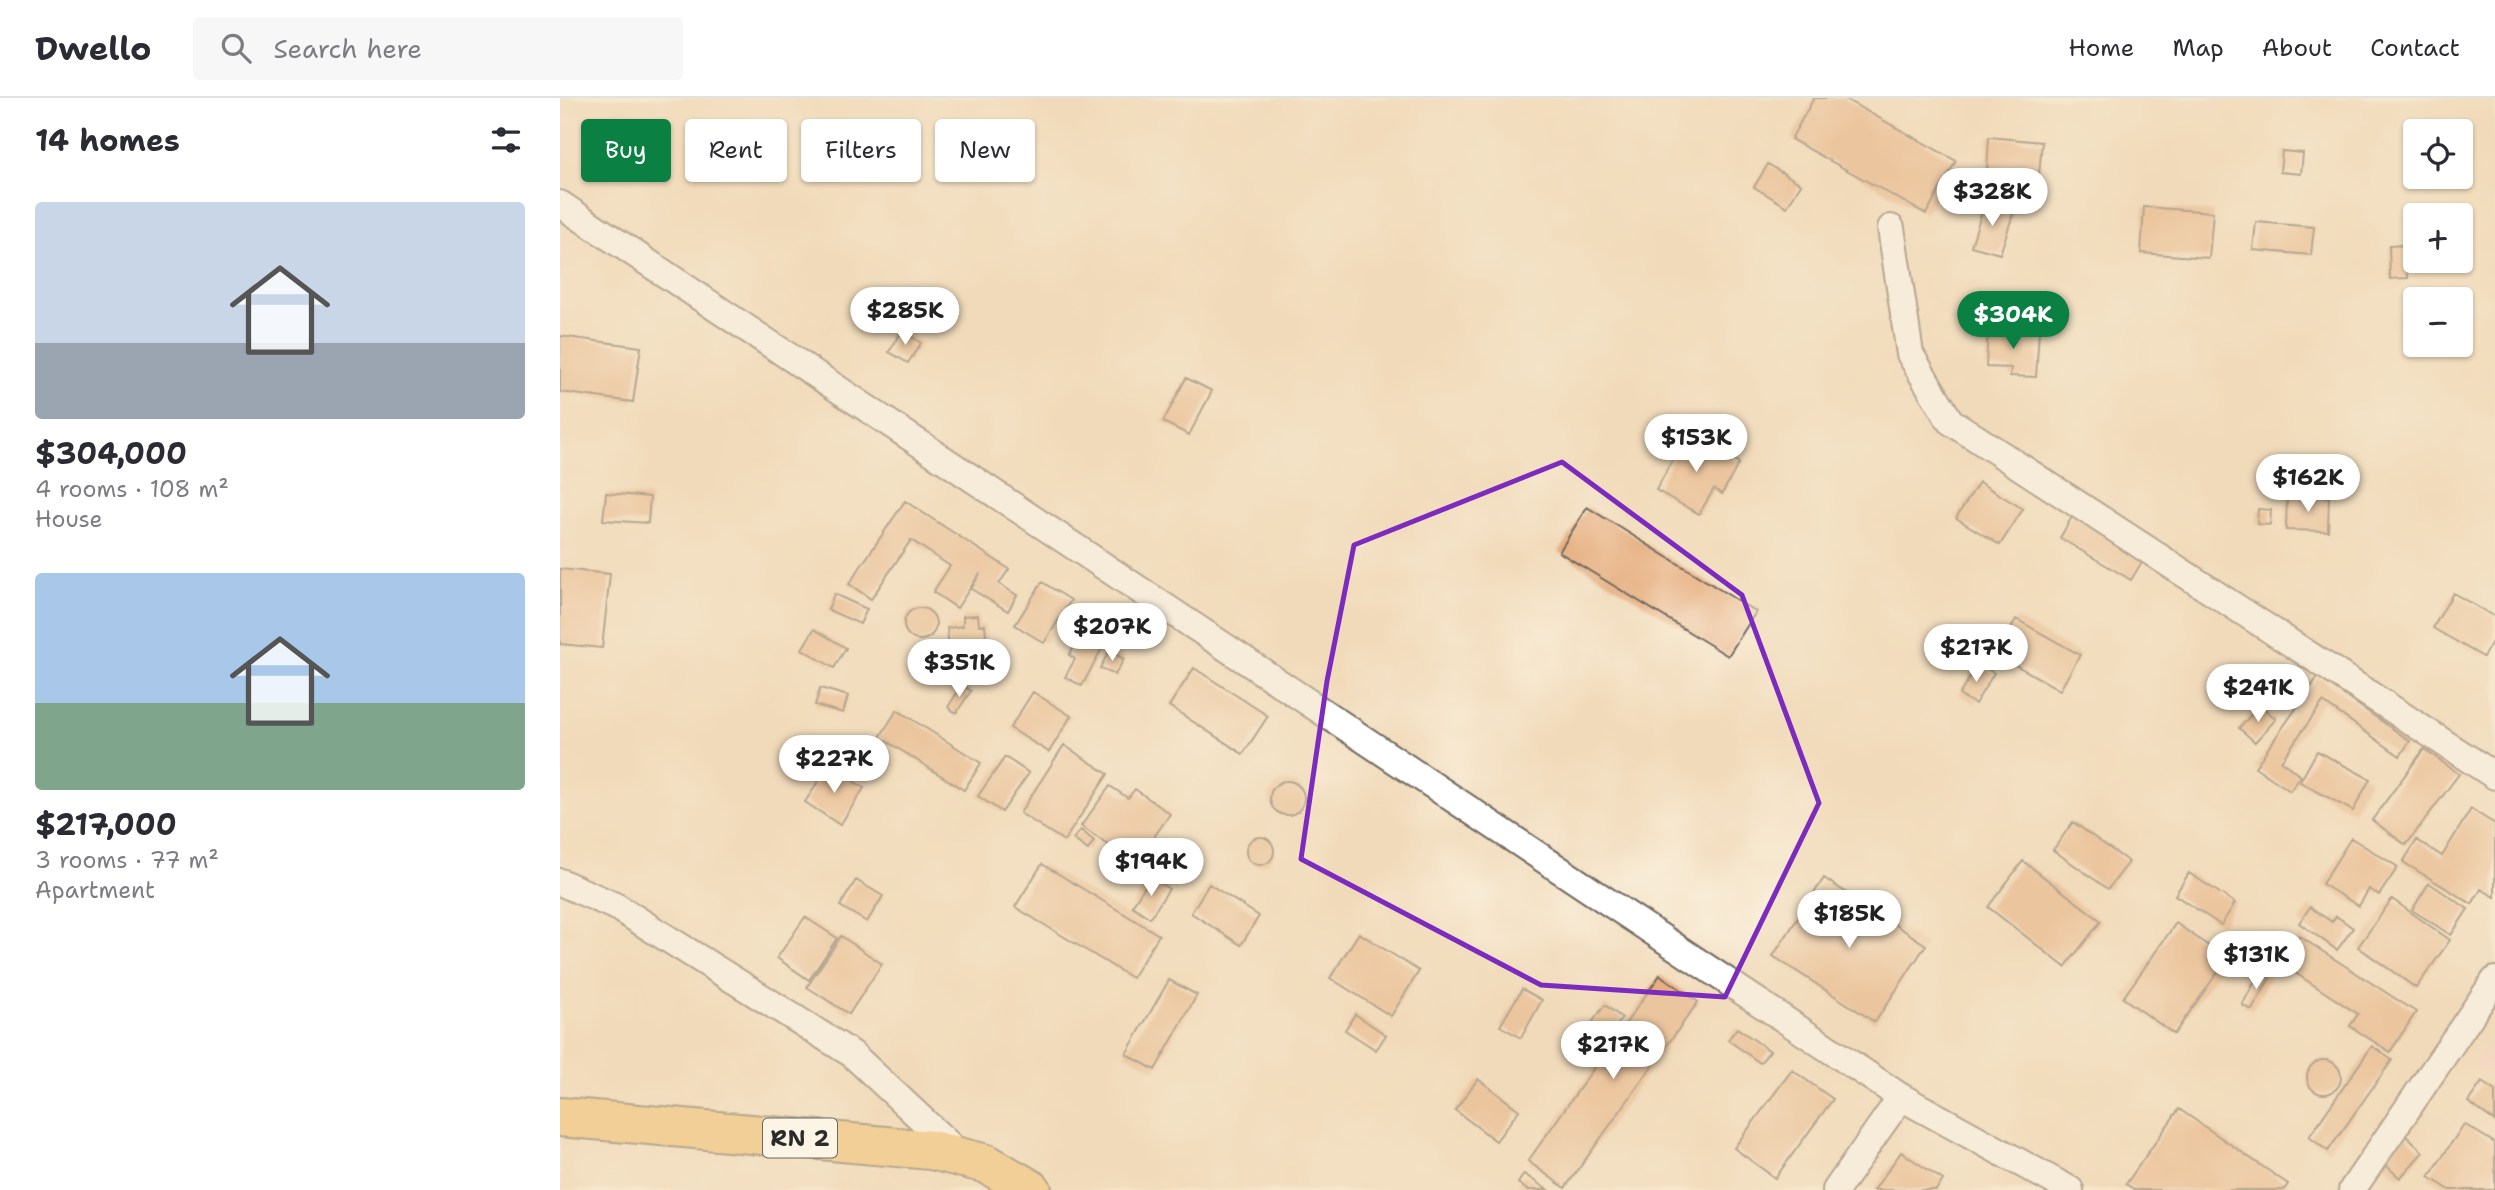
<!DOCTYPE html>
<meta charset="utf-8">
<style>
:root{--surface:#fff;--page:#f7f7f7;--text:#2b2b33;--muted:#7c7c81;--line:#e1e1e2;--accent:#0b8043}
body{margin:0;font-family:"Shantell Sans",sans-serif;background:var(--page);color:var(--text);height:100vh;display:flex;flex-direction:column;font-size:26px;white-space:nowrap}
*{box-sizing:border-box;margin:0}
p{font-size:23px;color:var(--muted)}
.icon{flex:none;width:38px;height:38px;fill:none;stroke:currentColor;stroke-width:2;stroke-linecap:round;stroke-linejoin:round}
.map{position:relative;flex:1;overflow:hidden}
.drawer{display:flex;flex-direction:column;background:var(--surface);width:560px}
.drawer>*{flex:none}
.hud{position:absolute;left:21px;top:21px;width:665px;height:63px;display:flex;gap:14px}
.tools{position:absolute;left:1843px;top:21px;display:grid;gap:14px}
.tools a{display:grid;place-items:center;width:70px;height:70px;border-radius:7px;background:var(--surface);box-shadow:0 2px 5px #0004;font-size:35px}
.price{position:absolute;translate:-50% -60px;padding:0 16px;border-radius:24px;background:#fff;color:#222;font-size:23px;line-height:46px;filter:drop-shadow(0 2px 4px #0008)}
.price::after{content:'';position:absolute;left:50%;top:42px;width:21px;height:16px;margin-left:-10px;background:inherit;clip-path:polygon(0 0,100% 0,50% 100%)}
.price.selected{background:var(--accent);color:#fff}
ul{padding:0;list-style:none}
li{display:grid;align-content:center;gap:14px;height:371px;padding:0 35px}
li span{display:grid;place-items:center;height:217px;border-radius:7px;color:#555}
li>.icon{margin-inline-start:auto}
span .icon{width:126px;height:126px;fill:#fffc;stroke-width:1}
li b{font-size:30px}
h2{display:flex;justify-content:space-between;align-items:center;height:84px;padding:0 35px;font-size:30px}
.chip{padding:0 24px;border-radius:7px;background:var(--surface);box-shadow:0 2px 5px #0004;font-size:24px;line-height:63px}
.chip.selected{background:var(--accent);color:#fff}
header{display:flex;align-items:center;gap:42px;box-sizing:border-box;height:98px;padding:0 35px;background:var(--surface);border-bottom:2px solid var(--line)}
header strong{font-size:33px}
nav{display:flex;gap:38px;margin-inline-start:auto;font-size:24px}
.search{width:490px;height:63px;background:var(--page);display:flex;align-items:center;gap:18px;box-sizing:border-box;padding:0 24px;border-radius:7px;color:var(--muted);font-size:26px}
main{display:flex;flex:1;min-height:0}
.map>svg:first-child{display:block}
.built{fill:#f7d1c7}
.building{fill:#e5ab7b}
.lines{fill:none;stroke-linecap:round;stroke-linejoin:round}
.minor-casing{stroke:#70685d;stroke-width:30}
.primary-casing{stroke:#70685d;stroke-width:42}
.minor{stroke:#fff;stroke-width:26}
.primary{stroke:#f3c26a;stroke-width:38}
.marked{fill:none;stroke:#7b2cbf;stroke-width:5;stroke-linejoin:round}
.labels{text-anchor:middle;stroke-width:7;stroke-linejoin:round;paint-order:stroke}
.shield{fill:#fcf5e5;stroke:#6a6863;stroke-width:2}
.shield-label{font-size:23px;font-weight:bold;fill:#2b2b2b}
</style>
<header>
<strong>Dwello</strong>
<div class="search"><svg class="icon" aria-label="search" viewBox="0 0 24 24"><circle cx="10" cy="10" r="6"/><path d="M15 15l6 6"/></svg>Search here</div>
<nav><a>Home</a><a>Map</a><a>About</a><a>Contact</a></nav>
</header>
<main>
<section class="drawer">
<h2>14 homes<svg class="icon" aria-label="filters" viewBox="0 0 24 24"><path d="M4 7h16M4 17h16"/><circle cx="9" cy="7" r="2"/><circle cx="15" cy="17" r="2"/></svg></h2>
<ul>
<li><span style="background:linear-gradient(#c9d6e8 65%,#9aa5b1 0)"><svg class="icon" aria-label="home" viewBox="0 0 24 24"><path d="M3 11l9-7 9 7M6 9v11h12V9"/></svg></span><div><b>$304,000</b><p>4 rooms · 108 m²</p><p>House</p></div></li>
<li><span style="background:linear-gradient(#a9c7e8 60%,#7fa58c 0)"><svg class="icon" aria-label="home" viewBox="0 0 24 24"><path d="M3 11l9-7 9 7M6 9v11h12V9"/></svg></span><div><b>$217,000</b><p>3 rooms · 77 m²</p><p>Apartment</p></div></li>
</ul>
</section>
<div class="map">
<svg width="1935" height="1092" viewBox="0 0 1935 1092">
<rect width="100%" height="100%" fill="#fcf5e5"/>
<filter id="ink" filterUnits="userSpaceOnUse"><feTurbulence type="fractalNoise" baseFrequency=".0143" numOctaves="2"/><feDisplacementMap in="SourceGraphic" scale="14" xChannelSelector="R" yChannelSelector="G"/><feConvolveMatrix kernelMatrix="1 2 1 2 8 2 1 2 1" color-interpolation-filters="sRGB"/></filter>
<filter id="wash" filterUnits="userSpaceOnUse"><feTurbulence type="fractalNoise" baseFrequency=".00686" numOctaves="4" result="noise"/><feDisplacementMap in="SourceGraphic" scale="28" xChannelSelector="R" yChannelSelector="G"/><feGaussianBlur stdDeviation="1.57" result="paint"/><feColorMatrix in="noise" values="0 0 0 0 0 0 0 0 0 0 0 0 0 0 0 0 0 1.4 0 .05"/><feComposite in="paint" operator="in"/></filter>
<g filter="url(#wash)">
<rect width="100%" height="100%" fill="#f1daba"/>
<!-- built -->
<path class="built" d="M 1935,935 L 1935,983 L 1913,967 Z"/>
<g id="blocks">
<!-- building -->
<path class="building" d="M 1254,0 L 1283,0 L 1396,63 L 1366,116 L 1231,41 Z
M 1429,39 L 1482,44 L 1479,77 L 1427,73 Z
M 1722,53 L 1743,55 L 1741,76 L 1720,74 Z
M 1208,66 L 1241,86 L 1227,109 L 1194,89 Z
M 1425,104 L 1454,113 L 1440,156 L 1411,148 Z
M 1584,109 L 1653,114 L 1649,160 L 1581,155 Z
M 1696,124 L 1754,129 L 1751,157 L 1693,152 Z
M 1847,147 L 1848,180 L 1830,181 L 1829,148 Z
M 1428,229 L 1479,233 L 1476,279 L 1450,278 L 1451,270 L 1426,269 Z
M 342,233 L 361,245 L 348,265 L 329,254 Z
M 0,238 L 81,249 L 73,304 L 0,294 Z
M 626,280 L 652,293 L 629,337 L 603,324 Z
M 1127,336 L 1179,365 L 1162,396 L 1154,391 L 1139,416 L 1096,392 Z
M 1419,384 L 1463,411 L 1440,447 L 1396,420 Z
M 46,395 L 90,399 L 88,425 L 43,422 Z
M 1727,398 L 1769,399 L 1768,433 L 1726,432 Z
M 345,403 L 449,471 L 439,486 L 457,497 L 448,513 L 411,491 L 420,475 L 397,510 L 373,494 L 390,468 L 351,442 L 311,501 L 289,486 Z
M 1027,409 L 1196,514 L 1168,558 L 999,454 Z
M 1698,411 L 1711,412 L 1710,427 L 1697,426 Z
M 1513,417 L 1585,459 L 1571,482 L 1500,440 Z
M 0,471 L 50,476 L 42,550 L 0,546 Z
M 482,484 L 511,502 L 484,545 L 455,527 Z
M 1893,495 L 1935,519 L 1935,539 L 1923,559 L 1873,530 Z
M 274,496 L 307,511 L 300,526 L 268,512 Z
M344 526a16 16 0 1 1 32 0a16 16 0 1 1-32 0Z
M 418,517 L 419,527 L 425,527 L 427,549 L 389,552 L 387,530 L 403,528 L 403,518 Z
M 1456,521 L 1520,557 L 1500,592 L 1436,556 Z
M 254,531 L 286,550 L 274,570 L 242,551 Z
M 520,538 L 542,550 L 522,588 L 505,579 L 515,561 L 509,557 Z
M 549,553 L 564,561 L 555,577 L 540,570 Z
M385 569a15 15 0 1 1 30 0a15 15 0 1 1-30 0Z
M 1418,566 L 1434,575 L 1415,606 L 1399,597 Z
M 634,570 L 708,618 L 683,656 L 609,608 Z
M 1758,579 L 1850,643 L 1840,658 L 1763,604 L 1721,663 L 1741,678 L 1730,693 L 1695,669 Z
M 402,587 L 411,593 L 396,615 L 388,609 Z
M 260,590 L 288,598 L 283,615 L 255,607 Z
M 473,594 L 511,618 L 489,654 L 450,630 Z
M 1700,607 L 1716,621 L 1695,644 L 1679,630 Z
M 337,612 L 421,665 L 404,692 L 320,639 Z
M 504,647 L 548,676 L 504,743 L 460,715 Z
M 1864,651 L 1899,676 L 1846,747 L 1812,722 Z
M 1757,653 L 1810,681 L 1793,713 L 1740,684 Z
M 445,659 L 469,675 L 442,714 L 418,698 Z
M 269,667 L 304,690 L 280,727 L 245,704 Z
M710 700a17 17 0 1 1 34 0a17 17 0 1 1-34 0Z
M 550,688 L 568,700 L 575,691 L 610,716 L 575,766 L 521,728 Z
M 1911,711 L 1935,726 L 1935,799 L 1921,791 L 1912,806 L 1843,764 L 1857,742 L 1882,758 Z
M 1513,724 L 1569,764 L 1548,791 L 1493,752 Z
M 521,732 L 534,743 L 528,752 L 513,741 Z
M686 753a14 14 0 1 1 28 0a14 14 0 1 1-28 0Z
M 1791,740 L 1838,769 L 1819,797 L 1809,791 L 1799,808 L 1762,786 Z
M 1463,763 L 1541,823 L 1505,869 L 1428,809 Z
M 482,766 L 599,837 L 572,880 L 455,809 Z
M 1629,775 L 1675,805 L 1661,827 L 1615,797 Z
M 591,779 L 609,791 L 590,820 L 572,808 Z
M 1264,780 L 1366,847 L 1315,924 L 1213,858 Z
M 296,782 L 323,798 L 307,824 L 280,808 Z
M 1869,785 L 1908,811 L 1891,837 L 1852,812 Z
M 649,786 L 699,818 L 681,847 L 631,815 Z
M 1832,801 L 1890,842 L 1856,890 L 1798,849 Z
M 1750,809 L 1772,824 L 1776,818 L 1793,830 L 1777,852 L 1739,825 Z
M 245,819 L 277,840 L 249,882 L 217,860 Z
M 1616,825 L 1667,861 L 1614,936 L 1563,900 Z
M 799,835 L 859,873 L 831,918 L 770,880 Z
M 281,838 L 322,866 L 289,916 L 247,889 Z
M 1739,838 L 1856,914 L 1830,954 L 1790,928 L 1798,916 L 1720,865 Z
M 1700,874 L 1710,880 L 1692,912 L 1682,907 Z
M 1100,877 L 1138,904 L 1005,1090 L 968,1063 Z
M 609,882 L 637,897 L 595,972 L 566,956 Z
M 962,891 L 982,902 L 961,940 L 940,928 Z
M 1045,907 L 1062,920 L 1043,946 L 1025,934 Z
M 795,916 L 826,937 L 816,952 L 785,932 Z
M 1177,930 L 1210,953 L 1200,965 L 1168,942 Z
M 1812,948 L 1832,962 L 1768,1053 L 1749,1039 Z
M1747 979a17 17 0 1 1 34 0a17 17 0 1 1-34 0Z
M 1232,972 L 1273,1001 L 1215,1080 L 1174,1050 Z
M 918,981 L 959,1012 L 936,1043 L 895,1012 Z
M 1922,984 L 1935,993 L 1935,1023 L 1908,1004 Z
M 1619,1011 L 1728,1086 L 1724,1092 L 1575,1092 L 1566,1086 Z
M 1904,1026 L 1935,1045 L 1935,1092 L 1890,1092 L 1869,1079 Z
M 1845,1037 L 1863,1054 L 1840,1080 L 1822,1064 Z
M 1341,1054 L 1383,1082 L 1376,1092 L 1314,1092 Z
M 964,1076 L 988,1092 L 967,1092 L 958,1085 Z"/>
</g>
</g>
<g filter="url(#ink)">
<use href="#blocks" fill-opacity="0" stroke="#70685d" stroke-width="2"/>
<g class="lines">
<!-- minor casing -->
<g class="minor-casing">
<path id="minor" d="M 0,106 L 1341,999 L 1510,1092
M 1331,130 L 1350,256 L 1390,323 L 1935,678
M 0,784 L 57,809 L 292,956 L 399,1056
M 1276,1092 L 1341,999
M 1792,1092 L 1935,882"/>
</g>
<!-- primary casing -->
<g class="primary-casing">
<path id="primary" d="M 0,1019 L 371,1052 L 427,1066 L 472,1092"/>
</g>
<!-- minor -->
<use href="#minor" class="minor"/>
<!-- primary -->
<use href="#primary" class="primary"/>
</g>
</g>
<!-- marked area -->
<path d="M0 0H1935V1092H0ZM 1002,364 L 1182,497 L 1259,705 L 1165,899 L 981,887 L 741,761 L 767,583 L 794,447 Z" fill="#f1daba" fill-opacity=".55" fill-rule="evenodd"/>
<path class="marked" d="M 1002,364 L 1182,497 L 1259,705 L 1165,899 L 981,887 L 741,761 L 767,583 L 794,447 Z"/>
<g class="labels">
<!-- shield labels -->
<rect class="shield" x="203" y="1020.5" width="74" height="39" rx="5"/>
<g class="shield-label">
<text x="240" y="1048">RN 2</text>
</g>
</g>
</svg>
<div class="tools">
<a><svg class="icon" aria-label="locate" viewBox="0 0 24 24"><circle cx="12" cy="12" r="6"/><path d="M12 2v4M12 18v4M2 12h4M18 12h4"/></svg></a>
<a>+</a>
<a>−</a>
</div>
<b class="price" style="left:1432px;top:130px">$328K</b>
<b class="price" style="left:345px;top:249px">$285K</b>
<b class="price selected" style="left:1453px;top:253px">$304K</b>
<b class="price" style="left:1136px;top:376px">$153K</b>
<b class="price" style="left:1748px;top:416px">$162K</b>
<b class="price" style="left:552px;top:565px">$207K</b>
<b class="price" style="left:1416px;top:586px">$217K</b>
<b class="price" style="left:399px;top:601px">$351K</b>
<b class="price" style="left:1698px;top:626px">$241K</b>
<b class="price" style="left:274px;top:697px">$227K</b>
<b class="price" style="left:591px;top:800px">$194K</b>
<b class="price" style="left:1289px;top:852px">$185K</b>
<b class="price" style="left:1696px;top:893px">$131K</b>
<b class="price" style="left:1053px;top:983px">$217K</b>
<div class="hud">
<a class="chip selected">Buy</a>
<a class="chip">Rent</a>
<a class="chip">Filters</a>
<a class="chip">New</a>
</div>
</div>
</main>
